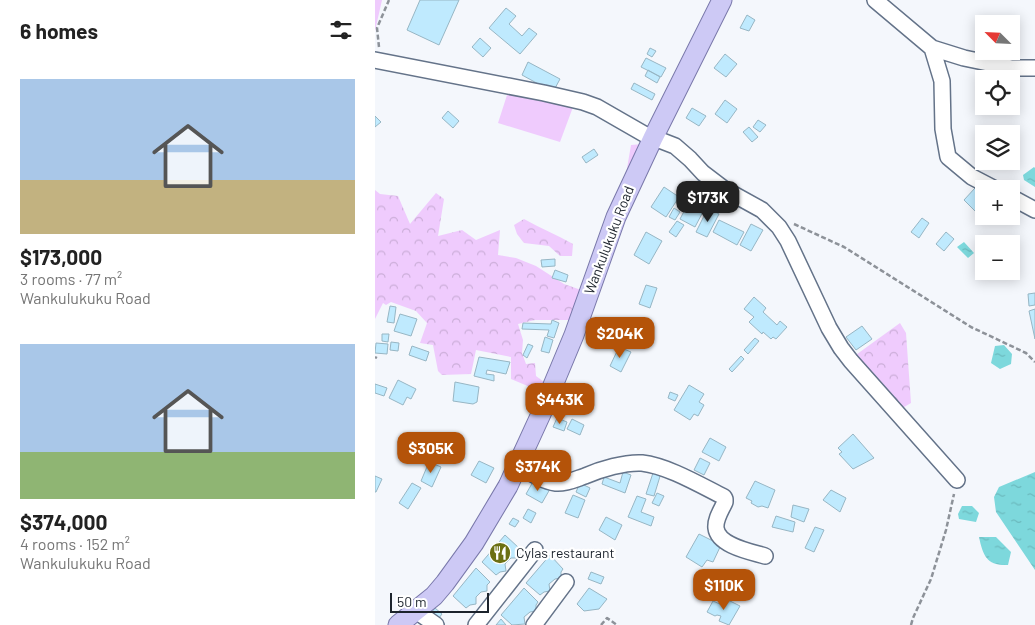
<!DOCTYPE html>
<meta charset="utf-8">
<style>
:root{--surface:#fff;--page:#f6f6f6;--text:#222;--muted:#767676;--accent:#b45309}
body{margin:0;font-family:Barlow,sans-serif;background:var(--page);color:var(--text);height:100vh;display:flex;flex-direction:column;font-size:19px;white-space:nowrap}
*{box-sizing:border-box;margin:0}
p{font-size:16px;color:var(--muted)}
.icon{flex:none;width:28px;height:28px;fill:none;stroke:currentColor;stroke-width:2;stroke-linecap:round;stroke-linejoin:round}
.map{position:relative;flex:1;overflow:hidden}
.sheet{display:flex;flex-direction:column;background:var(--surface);width:375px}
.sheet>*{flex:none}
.needle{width:32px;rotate:294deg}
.tools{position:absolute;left:600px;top:15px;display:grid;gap:10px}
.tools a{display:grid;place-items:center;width:45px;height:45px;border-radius:0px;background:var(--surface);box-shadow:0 2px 12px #0003;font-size:25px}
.scale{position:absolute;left:15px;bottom:12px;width:99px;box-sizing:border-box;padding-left:5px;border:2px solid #1c232c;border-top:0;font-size:14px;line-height:18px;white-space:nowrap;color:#1c232c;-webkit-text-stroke:4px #fff;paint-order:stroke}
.price{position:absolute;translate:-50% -42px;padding:0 11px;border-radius:10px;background:var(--accent);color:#fff;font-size:16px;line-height:32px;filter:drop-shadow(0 1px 2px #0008)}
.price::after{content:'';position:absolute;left:50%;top:30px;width:15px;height:11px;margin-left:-8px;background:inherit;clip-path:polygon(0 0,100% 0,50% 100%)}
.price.on{background:#222;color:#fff}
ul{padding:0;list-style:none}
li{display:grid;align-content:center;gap:10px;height:265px;padding:0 20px}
li span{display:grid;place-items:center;height:155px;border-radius:0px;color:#555}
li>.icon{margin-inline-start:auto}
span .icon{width:90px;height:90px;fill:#fffc;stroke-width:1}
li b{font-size:21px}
h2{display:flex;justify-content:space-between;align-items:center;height:60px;padding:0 20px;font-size:21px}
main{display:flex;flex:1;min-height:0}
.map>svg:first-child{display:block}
.grass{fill:#efcbfd}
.forest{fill:url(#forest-crowns)}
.water{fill:url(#water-ripples)}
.building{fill:#bfeafe;stroke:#97b6c4}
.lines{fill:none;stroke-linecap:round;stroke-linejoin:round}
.minor-casing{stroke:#647389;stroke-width:18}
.major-casing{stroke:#7978aa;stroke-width:21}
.path{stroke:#8d9299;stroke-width:2.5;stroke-dasharray:5 2.5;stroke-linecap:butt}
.minor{stroke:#fff;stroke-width:15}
.major{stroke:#cdc9f5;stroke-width:19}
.labels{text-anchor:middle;stroke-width:4.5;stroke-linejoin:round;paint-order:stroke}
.street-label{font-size:14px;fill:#1c232c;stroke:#fff}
.poi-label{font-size:14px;fill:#1c232c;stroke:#fff;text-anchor:start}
</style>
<main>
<section class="sheet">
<h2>6 homes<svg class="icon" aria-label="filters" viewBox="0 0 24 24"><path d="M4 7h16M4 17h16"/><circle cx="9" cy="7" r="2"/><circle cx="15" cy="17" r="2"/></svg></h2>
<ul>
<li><span style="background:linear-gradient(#a9c7e8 65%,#c2b280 0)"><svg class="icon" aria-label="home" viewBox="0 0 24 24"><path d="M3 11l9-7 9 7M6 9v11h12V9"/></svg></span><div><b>$173,000</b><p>3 rooms · 77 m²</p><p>Wankulukuku Road</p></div></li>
<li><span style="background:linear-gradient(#a9c7e8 70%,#8fb573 0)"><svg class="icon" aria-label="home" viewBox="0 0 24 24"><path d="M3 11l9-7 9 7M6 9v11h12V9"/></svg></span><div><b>$374,000</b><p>4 rooms · 152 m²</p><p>Wankulukuku Road</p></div></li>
</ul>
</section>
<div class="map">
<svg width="660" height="625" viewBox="0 0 660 625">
<defs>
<pattern id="forest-crowns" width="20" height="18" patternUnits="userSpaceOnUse" patternTransform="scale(1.25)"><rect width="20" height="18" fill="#efcbfd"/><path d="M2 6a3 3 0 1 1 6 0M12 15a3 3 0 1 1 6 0" fill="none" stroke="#ccaed9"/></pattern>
<pattern id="water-ripples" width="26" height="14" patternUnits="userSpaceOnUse" patternTransform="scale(1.25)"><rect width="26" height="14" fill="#7dd8dc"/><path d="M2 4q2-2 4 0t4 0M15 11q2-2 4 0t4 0" fill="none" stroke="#6bb9bd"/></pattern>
</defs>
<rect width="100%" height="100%" fill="#f4f7fc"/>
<!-- grass -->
<path class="grass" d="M 0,0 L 7,0 L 0,31 Z
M 133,92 L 165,97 L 198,107 L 185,142 L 123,123 Z
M 268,144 L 250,180 L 256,145 Z"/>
<!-- forest -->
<path class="forest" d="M 0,190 L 5,194 L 23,196 L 35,224 L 61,193 L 69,199 L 63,236 L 87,230 L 101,240 L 125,230 L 123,255 L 141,258 L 161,266 L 189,284 L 209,291 L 198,320 L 160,320 L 143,324 L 148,340 L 147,353 L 151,364 L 160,363 L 161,376 L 173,385 L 167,392 L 136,379 L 136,357 L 101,350 L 96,374 L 67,375 L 63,371 L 58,345 L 45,343 L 52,323 L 41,311 L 16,302 L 11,305 L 8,303 L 0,319 Z
M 149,219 C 165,228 182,235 198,244 L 197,256 L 185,256 L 174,246 L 149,243 L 142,234 L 139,225 Z
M 525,323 L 531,333 L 536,403 L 524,410 L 478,357 Z"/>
<!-- water -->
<path class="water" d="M 659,167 L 660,168 L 660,187 L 649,180 L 648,175 Z
M 589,242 L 599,253 L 593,258 L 582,247 Z
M 629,345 L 637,354 L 636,364 L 625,369 L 616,363 L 620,346 Z
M 660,472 L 660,570 L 621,512 L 619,497 L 624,487 Z
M 587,506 L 597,506 L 604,513 L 601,522 L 584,519 L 583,514 Z
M 604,537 L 621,537 L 636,552 L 633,565 C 612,566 608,556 604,537 Z"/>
<!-- building -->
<path class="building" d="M 45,0 L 84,0 L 64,45 L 32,30 Z
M 131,8 L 141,16 L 134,24 L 147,36 L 154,28 L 162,34 L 145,54 L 114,28 Z
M 372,15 L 380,20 L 374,31 L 365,28 Z
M 105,38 L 116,48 L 108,57 L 97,47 Z
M 275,48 L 281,51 L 277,57 L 272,54 Z
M 350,54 L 362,64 L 351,77 L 339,68 Z
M 271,58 L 291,68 L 286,77 L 266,67 Z
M 153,62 L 185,79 L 178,92 L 147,75 Z
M 273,70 L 285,77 L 282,83 L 270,76 Z
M 259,83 L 280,94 L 277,100 L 256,89 Z
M 350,100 L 362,109 L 352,123 L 340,114 Z
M 317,108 L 331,116 L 324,126 L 311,118 Z
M 73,111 L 84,121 L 78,128 L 67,118 Z
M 0,116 L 6,122 L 0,127 Z
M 383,120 L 391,125 L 385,132 L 378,127 Z
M 374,127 L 383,137 L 377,142 L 368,132 Z
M 219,149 L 223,155 L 211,163 L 207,157 Z
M 289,187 L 304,197 L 291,217 L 276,207 Z
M 600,188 L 609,196 L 609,201 L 600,211 L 589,200 Z
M 315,200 L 330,208 L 320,227 L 305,219 Z
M 299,208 L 305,212 L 300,220 L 294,217 Z
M 333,208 L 344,214 L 332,237 L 321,232 Z
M 547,218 L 554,223 L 544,238 L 536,232 Z
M 344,220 L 369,232 L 362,245 L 338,232 Z
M 302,221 L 309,225 L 301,237 L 294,232 Z
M 376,224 L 388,230 L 376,251 L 365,245 Z
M 271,232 L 287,241 L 274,264 L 259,255 Z
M 571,232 L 579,239 L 569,251 L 561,244 Z
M 180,259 L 180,266 L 167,267 L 166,260 Z
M 180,270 L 193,275 L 191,282 L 177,278 Z
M 271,285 L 282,288 L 275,308 L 264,304 Z
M 660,293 L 660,305 L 654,306 L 653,294 Z
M 379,297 L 391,308 L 388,312 L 402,325 L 405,321 L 412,327 L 401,339 L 398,337 L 396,339 L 388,332 L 387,334 L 374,322 L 379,317 L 369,309 Z
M 15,306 L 21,307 L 19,323 L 12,322 Z
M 660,309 L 660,339 L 654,311 Z
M 25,314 L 42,319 L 36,336 L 19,331 Z
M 177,320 L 184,323 L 179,338 L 172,336 L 174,330 L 147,329 L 148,323 L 176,324 Z
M 487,326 L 497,339 L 481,350 L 471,337 Z
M 7,334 L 14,334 L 13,342 L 7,341 Z
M 170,337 L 178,340 L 174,353 L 166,351 Z
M 380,338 L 384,341 L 373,354 L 369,350 Z
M 16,342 L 24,343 L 23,351 L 15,350 Z
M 1,343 L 13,344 L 12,354 L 0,353 Z
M 153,344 L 158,346 L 152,358 L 148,355 Z
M 37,346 L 54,352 L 51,361 L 34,355 Z
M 244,347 L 256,352 L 246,372 L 235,366 Z
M 366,356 L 369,359 L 357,372 L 354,369 Z
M 104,357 L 135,362 L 131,374 L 112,370 L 111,374 L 119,375 L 119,381 L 99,376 Z
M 23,380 L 41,389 L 36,399 L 32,397 L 28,405 L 14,398 Z
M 80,382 L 104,387 L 102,402 L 98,404 L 78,401 Z
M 0,384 L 12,388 L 9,396 L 0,393 Z
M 314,385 L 329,394 L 324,402 L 329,405 L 323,416 L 319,414 L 315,420 L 299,410 Z
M 295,392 L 303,395 L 300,401 L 293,398 Z
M 182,418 L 192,422 L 189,431 L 178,427 Z
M 197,419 L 209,425 L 205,435 L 192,429 Z
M 478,434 L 499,458 L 478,469 L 464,454 L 467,452 L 463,448 Z
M 335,438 L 351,447 L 344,461 L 327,452 Z
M 169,458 L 183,464 L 176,480 L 162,474 Z
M 325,458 L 335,463 L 329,475 L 319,470 Z
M 104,461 L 119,468 L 111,483 L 96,475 Z
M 54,462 L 66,467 L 57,487 L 46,481 Z
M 279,470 L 286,473 L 279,496 L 271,494 Z
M 248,472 L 256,475 L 250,493 L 227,484 L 229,477 L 245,483 Z
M 0,476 L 7,479 L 1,492 L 0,492 Z
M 159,480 L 175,489 L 167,503 L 151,494 Z
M 380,481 L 400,490 L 393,508 L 387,506 L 383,507 L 376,503 L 377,501 L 371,498 Z
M 37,483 L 46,488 L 33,509 L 24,503 Z
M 205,483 L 215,488 L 211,497 L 201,492 Z
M 456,490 L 471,498 L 465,512 L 448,500 Z
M 282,493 L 289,496 L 284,506 L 277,503 Z
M 198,495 L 210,500 L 203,518 L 190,513 Z
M 262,496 L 271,499 L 266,512 L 279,517 L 276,526 L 253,517 Z
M 418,505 L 434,509 L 429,522 L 416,517 Z
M 153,509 L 161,513 L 156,523 L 148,518 Z
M 401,516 L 420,522 L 418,532 L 397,527 Z
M 231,517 L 247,525 L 240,540 L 224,530 Z
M 138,518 L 144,521 L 140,527 L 134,524 Z
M 440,527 L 449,530 L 439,552 L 430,548 Z
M 324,534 L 346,545 L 338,562 L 332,560 L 327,567 L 311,557 Z
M 130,535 L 144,548 L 142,551 L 142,558 L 136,558 L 130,564 L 131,571 L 125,572 L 121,575 L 107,562 Z
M 175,555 L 188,569 L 186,572 L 186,578 L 180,579 L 174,584 L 175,591 L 169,592 L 165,595 L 151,583 Z
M 101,568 L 115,582 L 112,585 L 112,591 L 106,592 L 101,597 L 101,604 L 95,605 L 91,608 L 78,596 Z
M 216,572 L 229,577 L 226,584 L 213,579 Z
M 149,588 L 163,602 L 161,605 L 161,611 L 155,612 L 149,617 L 150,624 L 137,625 L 126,615 Z
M 214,588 L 232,599 L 224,609 L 209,611 L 202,604 Z
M 351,599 L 365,606 L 354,625 L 344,621 L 346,616 L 342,615 L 340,616 L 332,612 L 338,601 L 347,605 Z
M 60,608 L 67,614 L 64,618 L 57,612 Z
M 126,619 L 131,625 L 121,625 Z"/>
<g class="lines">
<!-- minor casing -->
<g class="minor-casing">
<path id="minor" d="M 500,0 L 557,48 L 567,81 L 568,129 L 573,157 L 597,177 L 620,189
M 557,48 L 589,58 L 637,68 L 660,68
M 0,60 L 169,93 L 208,102 L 222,107 L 269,134 L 300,146 L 315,159 L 328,173 L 349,189 L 387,210 L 404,227 L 413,241 L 454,328 L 466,348 L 476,361 L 582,480
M 636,197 L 660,210
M 142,465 C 154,472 167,481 181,483 C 191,484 201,479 210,476 C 226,469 250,462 267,463 C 293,466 325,485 349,497 L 350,499 L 350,502 C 347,509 340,519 341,528 C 343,546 377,552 390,556
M 41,611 L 61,625
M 101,625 L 160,550
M 159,625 L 191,582"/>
</g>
<!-- major casing -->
<g class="major-casing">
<path id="major" d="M 23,625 L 59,596 L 70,583 L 99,543 L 133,486 L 166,414 L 199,335 L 241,217 L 278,138 L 347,0"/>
</g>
<!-- path -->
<path class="path" d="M 4,47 L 2,28 L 14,0
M 419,224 L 469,247 L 596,327 L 651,353 L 660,362
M 0,357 L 2,358
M 226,625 L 232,618 L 242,625
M 536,625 L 538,618 L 556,579 L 571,530 L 579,494"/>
<!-- minor -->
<use href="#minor" class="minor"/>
<!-- major -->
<use href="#major" class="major"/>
</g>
<!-- icons -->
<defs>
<g id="restaurant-disc" transform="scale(1.125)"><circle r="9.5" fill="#6c7014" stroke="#fff"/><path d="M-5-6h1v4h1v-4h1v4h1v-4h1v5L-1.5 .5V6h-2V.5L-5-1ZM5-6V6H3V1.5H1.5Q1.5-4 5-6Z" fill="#fff"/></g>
</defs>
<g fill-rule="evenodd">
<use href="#restaurant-disc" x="125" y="553"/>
</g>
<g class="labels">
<!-- street labels -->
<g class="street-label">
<text transform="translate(234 240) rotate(-69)" y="5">Wankulukuku Road</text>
</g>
<!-- poi labels -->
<g class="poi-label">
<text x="141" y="558">Cylas restaurant</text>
</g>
</g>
</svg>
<div class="tools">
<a><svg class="needle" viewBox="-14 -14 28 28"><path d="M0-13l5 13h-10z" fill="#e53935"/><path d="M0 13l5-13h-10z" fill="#767676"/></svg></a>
<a><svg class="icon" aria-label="locate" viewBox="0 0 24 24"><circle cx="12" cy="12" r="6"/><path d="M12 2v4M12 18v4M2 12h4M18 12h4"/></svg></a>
<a><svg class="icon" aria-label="layers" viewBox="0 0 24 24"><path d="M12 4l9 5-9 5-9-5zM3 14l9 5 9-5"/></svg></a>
<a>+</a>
<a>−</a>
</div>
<div class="scale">50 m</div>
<b class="price on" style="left:333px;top:223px">$173K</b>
<b class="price" style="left:245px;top:359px">$204K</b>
<b class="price" style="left:185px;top:425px">$443K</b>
<b class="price" style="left:56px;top:474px">$305K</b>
<b class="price" style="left:163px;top:492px">$374K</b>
<b class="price" style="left:349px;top:611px">$110K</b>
</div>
</main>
